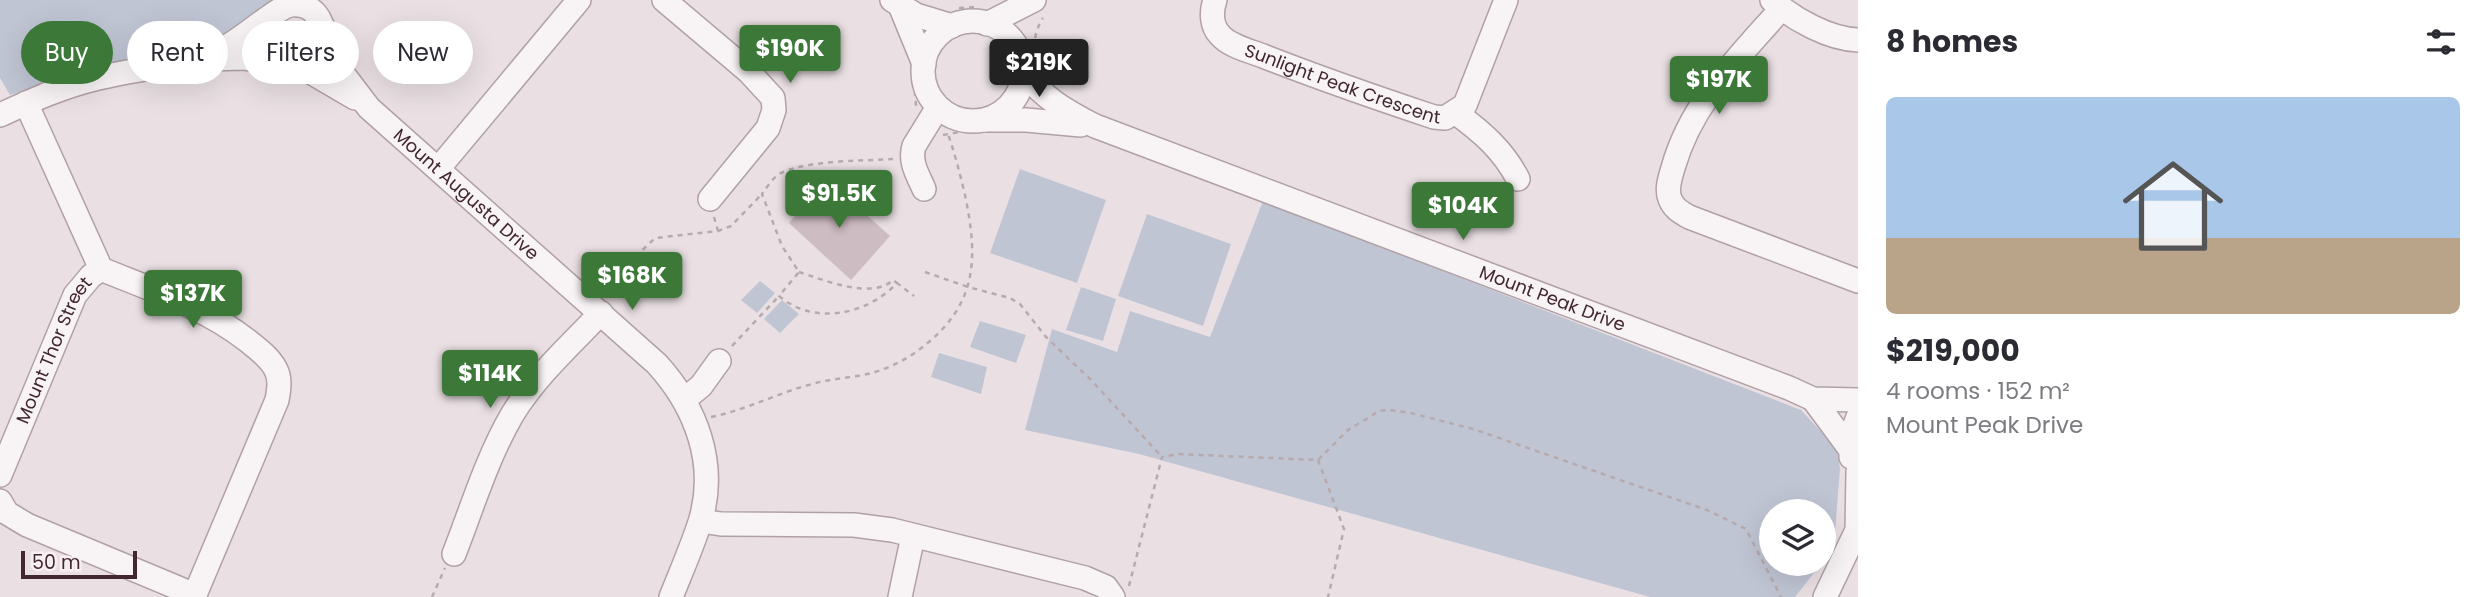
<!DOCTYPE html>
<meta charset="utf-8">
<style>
:root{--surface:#fff;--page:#f2f2f3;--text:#2b2b33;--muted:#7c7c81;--accent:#3c7838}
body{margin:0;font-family:Poppins,sans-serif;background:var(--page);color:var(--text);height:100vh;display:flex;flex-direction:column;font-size:26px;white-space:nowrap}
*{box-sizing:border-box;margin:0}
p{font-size:23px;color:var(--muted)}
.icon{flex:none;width:38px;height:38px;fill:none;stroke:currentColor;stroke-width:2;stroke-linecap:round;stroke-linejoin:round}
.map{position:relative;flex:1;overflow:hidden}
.side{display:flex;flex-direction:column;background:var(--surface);width:630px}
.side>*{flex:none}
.banner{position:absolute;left:21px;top:21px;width:665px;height:63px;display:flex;gap:14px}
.fabs{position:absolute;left:1759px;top:499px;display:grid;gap:14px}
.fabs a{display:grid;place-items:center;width:77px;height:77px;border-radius:50%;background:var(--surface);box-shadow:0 7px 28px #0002;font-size:35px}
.scale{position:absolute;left:21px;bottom:18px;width:116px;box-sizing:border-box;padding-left:7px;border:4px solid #422730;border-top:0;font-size:19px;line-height:24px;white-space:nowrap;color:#422730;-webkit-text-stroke:5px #f7eff2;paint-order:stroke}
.price{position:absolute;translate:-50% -60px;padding:0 16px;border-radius:7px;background:var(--accent);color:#fff;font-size:23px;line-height:46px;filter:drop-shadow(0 2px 4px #0008)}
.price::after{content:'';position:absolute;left:50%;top:42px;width:21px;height:16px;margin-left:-10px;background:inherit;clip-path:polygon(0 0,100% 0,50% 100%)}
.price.on{background:#222;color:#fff}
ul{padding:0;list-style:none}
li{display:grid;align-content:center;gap:14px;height:371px;padding:0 28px}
li span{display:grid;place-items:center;height:217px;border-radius:10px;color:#555}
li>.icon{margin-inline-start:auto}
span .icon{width:126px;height:126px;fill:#fffc;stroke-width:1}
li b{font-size:30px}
h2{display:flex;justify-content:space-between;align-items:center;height:84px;padding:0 28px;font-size:30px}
.chip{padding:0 24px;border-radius:32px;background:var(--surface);box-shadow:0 7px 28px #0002;font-size:24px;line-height:63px}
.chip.on{background:var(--accent);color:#fff}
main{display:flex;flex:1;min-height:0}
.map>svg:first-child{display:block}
.green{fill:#c0c5d4}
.building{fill:#cdbcc2}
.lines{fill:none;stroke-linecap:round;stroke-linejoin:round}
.minor-casing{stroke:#b1a1a6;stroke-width:26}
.path{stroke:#b6aaad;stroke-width:2.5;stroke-dasharray:5 5;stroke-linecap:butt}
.minor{stroke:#f8f3f4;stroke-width:23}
.labels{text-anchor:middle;stroke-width:5;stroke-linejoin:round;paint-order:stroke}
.street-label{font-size:18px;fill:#422730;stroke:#f7eff2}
</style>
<main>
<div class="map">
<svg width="1858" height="597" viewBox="0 0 1858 597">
<rect width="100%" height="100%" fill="#eae0e3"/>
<!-- green -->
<path class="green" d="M 0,0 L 277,0 L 269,12 L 198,52 L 90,71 L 10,95 L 0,78 Z
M 1020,169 L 1106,200 L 1077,283 L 990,253 Z
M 1263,201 L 1801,410 L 1837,449 L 1840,469 L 1834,545 L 1824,560 L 1824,511 L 1771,511 L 1771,564 L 1821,564 L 1795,597 L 1650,597 L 1139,454 L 1025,430 L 1052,329 L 1117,352 L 1130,311 L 1210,337 Z
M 1147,214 L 1231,244 L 1203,326 L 1118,296 Z
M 760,281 L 775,293 L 757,313 L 741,300 Z
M 1081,287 L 1116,299 L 1103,341 L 1066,330 Z
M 782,300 L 799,314 L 780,333 L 764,319 Z
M 980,321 L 1026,335 L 1016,363 L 970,347 Z
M 939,353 L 987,367 L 981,394 L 931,377 Z"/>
<!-- building -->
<path class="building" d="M 827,179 L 890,236 L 851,280 L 789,223 Z"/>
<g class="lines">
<!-- minor casing -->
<g class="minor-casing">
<g id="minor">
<path d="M 664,0 L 748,71 L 773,98 L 774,110 L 768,128 L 710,199"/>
<path d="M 892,0 L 916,15 L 952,26"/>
<path id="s1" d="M 1215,0 C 1211,11 1211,26 1220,35 C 1229,46 1250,51 1263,56 C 1319,78 1377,98 1434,117 L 1445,118 L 1465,105 L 1506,0"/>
<path d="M 1772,0 C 1793,19 1829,39 1858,40"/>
<path d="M 901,8 L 924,64"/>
<path d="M 1781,9 C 1738,58 1691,103 1673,168 C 1670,178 1666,189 1670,199 C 1674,209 1681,212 1689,217 L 1858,281"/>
<circle cx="973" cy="71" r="50"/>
<path d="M 987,24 L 1034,0"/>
<path id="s2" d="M 323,27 L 340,70 L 369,108 L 657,364 C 696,407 718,464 700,522 C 692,547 681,572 671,597"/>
<path d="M 208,59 L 243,58 L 287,63"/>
<path d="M 297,64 L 355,98"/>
<path id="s3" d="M 1022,71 C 1045,99 1064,110 1095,126 L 1789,388 L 1813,399 L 1858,400"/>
<path d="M 26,103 L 101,269 C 152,290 205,307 248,341 C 258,349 269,357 275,368 C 281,378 279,389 277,400 L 194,597"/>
<path d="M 1456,113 C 1482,132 1503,150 1518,179"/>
<path d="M 0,115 C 31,101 61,87 94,79 C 138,68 183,66 224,48 C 243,39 277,7 291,5 C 320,1 333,37 314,56 C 299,71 272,62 267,43 C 264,33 267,26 270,17"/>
<path d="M 986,120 L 1026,120 L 1081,125"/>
<path d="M 438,169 L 579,0"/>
<path d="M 924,189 C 918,175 909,162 914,146 L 938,107"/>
<path d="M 685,399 L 701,386 L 719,361"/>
<path d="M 1813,399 L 1850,449"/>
<path d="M 1851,457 L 1851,436 L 1858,417"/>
<path id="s4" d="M 0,475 L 75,295 L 91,276 L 101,269"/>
<path d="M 0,501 L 7,513 L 27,525 L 195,595"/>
<path d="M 701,521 L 721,524 L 854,525 L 892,530 L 1085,578 L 1106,587 L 1113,597"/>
<path d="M 454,554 C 472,508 487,458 512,415 C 535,377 570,345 601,313"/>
<path d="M 900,597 L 913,536"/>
<path d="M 1825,597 L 1857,530 L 1858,472"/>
</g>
</g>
<!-- path -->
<path class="path" d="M 959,8 L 976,7
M 1035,58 C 1033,44 1035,30 1043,18
M 914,81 L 916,106
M 943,135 L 971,130
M 893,159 C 862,161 808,160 781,173 C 773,177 768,186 762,194 L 782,246 L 799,272 L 779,296 C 814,326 867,315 897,283 L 914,296
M 714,217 L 718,231
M 799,272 C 824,280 872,300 893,280 L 897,283
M 925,272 L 968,287 L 1010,298 L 1020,304 L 1046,337 L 1092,381 L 1162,457
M 596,285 L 608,283 L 655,238 L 718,231 L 731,226 L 762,194
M 732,346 L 779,296
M 711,417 C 746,410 778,393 812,384 C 833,378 855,378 875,372 C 895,366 914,355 930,341 C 979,299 977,253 965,195 C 960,174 955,154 948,134
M 1318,460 L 1344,529 L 1328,597
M 1129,586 L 1162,457 L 1177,454 L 1318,460 L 1348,430 L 1379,411 L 1389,410 L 1411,413 L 1473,429 L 1707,510 L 1746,529 L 1781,597
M 432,597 L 445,568"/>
<!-- minor -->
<use href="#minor" class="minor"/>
</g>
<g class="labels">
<!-- street labels -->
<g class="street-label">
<text dy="6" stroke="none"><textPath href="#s1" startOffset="170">Sunlight Peak Crescent</textPath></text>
<text dy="6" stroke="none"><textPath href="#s2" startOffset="224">Mount Augusta Drive</textPath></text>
<text dy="6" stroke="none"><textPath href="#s3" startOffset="581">Mount Peak Drive</textPath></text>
<text dy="6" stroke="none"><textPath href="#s4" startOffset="136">Mount Thor Street</textPath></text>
</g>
</g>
</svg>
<div class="fabs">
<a><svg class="icon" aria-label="layers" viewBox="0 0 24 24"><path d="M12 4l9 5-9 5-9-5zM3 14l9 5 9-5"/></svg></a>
</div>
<div class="scale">50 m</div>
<b class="price" style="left:790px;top:85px">$190K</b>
<b class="price on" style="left:1039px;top:99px">$219K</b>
<b class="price" style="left:1719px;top:116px">$197K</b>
<b class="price" style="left:839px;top:230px">$91.5K</b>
<b class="price" style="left:1463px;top:242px">$104K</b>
<b class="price" style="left:632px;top:312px">$168K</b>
<b class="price" style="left:193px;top:330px">$137K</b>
<b class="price" style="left:490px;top:410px">$114K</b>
<div class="banner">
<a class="chip on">Buy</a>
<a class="chip">Rent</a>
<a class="chip">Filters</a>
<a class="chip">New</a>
</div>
</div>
<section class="side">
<h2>8 homes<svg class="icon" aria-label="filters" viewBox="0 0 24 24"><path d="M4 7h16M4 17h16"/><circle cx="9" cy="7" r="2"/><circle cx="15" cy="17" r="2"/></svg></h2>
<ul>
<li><span style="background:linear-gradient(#a9c7e8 65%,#b9a48a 0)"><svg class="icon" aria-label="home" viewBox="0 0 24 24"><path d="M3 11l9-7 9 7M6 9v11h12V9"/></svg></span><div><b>$219,000</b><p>4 rooms · 152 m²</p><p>Mount Peak Drive</p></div></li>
</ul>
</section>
</main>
